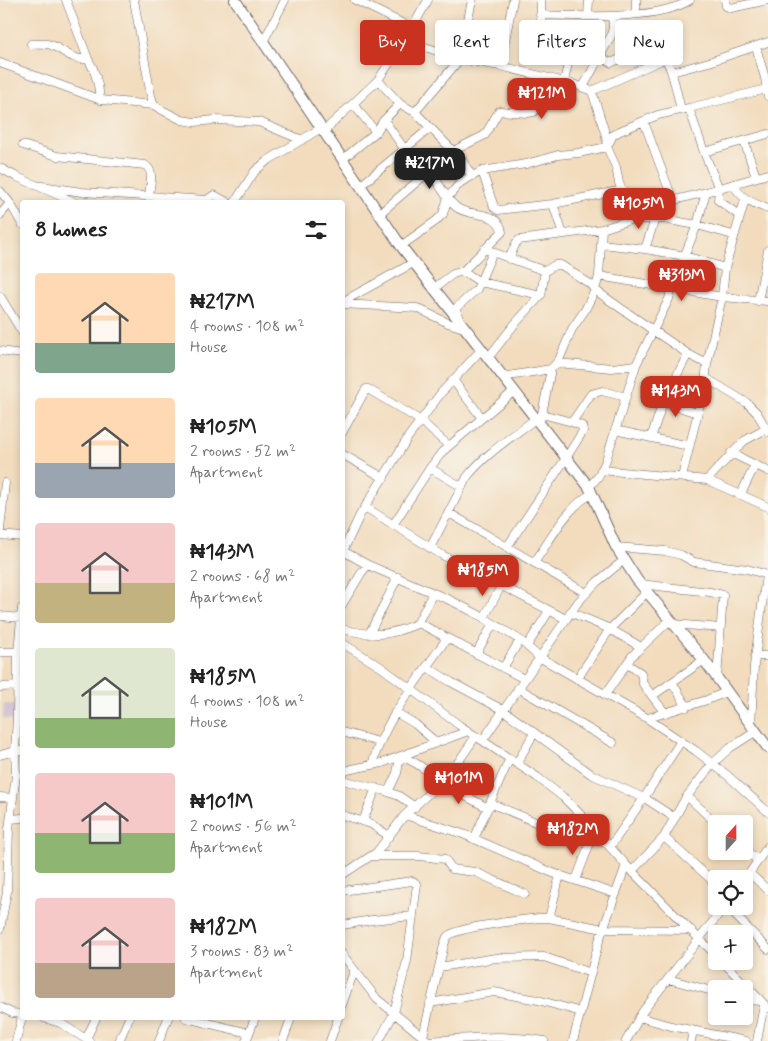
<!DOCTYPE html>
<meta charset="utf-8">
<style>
:root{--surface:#fff;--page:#f2f2f2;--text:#222;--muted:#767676;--accent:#c8321e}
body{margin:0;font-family:Mynerve,sans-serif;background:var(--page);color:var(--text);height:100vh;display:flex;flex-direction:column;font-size:19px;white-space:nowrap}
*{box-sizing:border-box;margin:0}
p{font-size:16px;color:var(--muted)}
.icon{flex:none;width:28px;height:28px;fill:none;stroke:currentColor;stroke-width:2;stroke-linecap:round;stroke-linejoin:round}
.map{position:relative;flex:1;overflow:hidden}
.details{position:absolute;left:20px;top:200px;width:325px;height:820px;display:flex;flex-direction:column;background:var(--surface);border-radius:5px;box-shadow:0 2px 8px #0003}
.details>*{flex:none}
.hud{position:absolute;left:360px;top:20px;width:332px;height:45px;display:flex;gap:10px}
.needle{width:32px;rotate:21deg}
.buttons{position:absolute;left:708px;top:815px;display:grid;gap:10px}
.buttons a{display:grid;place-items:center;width:45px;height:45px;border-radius:5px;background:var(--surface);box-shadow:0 2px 8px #0003;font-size:25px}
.price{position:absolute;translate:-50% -42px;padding:0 11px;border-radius:10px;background:var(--accent);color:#fff;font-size:16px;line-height:32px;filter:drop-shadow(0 1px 2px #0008)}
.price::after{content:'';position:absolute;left:50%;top:30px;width:15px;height:11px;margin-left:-8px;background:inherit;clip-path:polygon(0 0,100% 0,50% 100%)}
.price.active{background:#222;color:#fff}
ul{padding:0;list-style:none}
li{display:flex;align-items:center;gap:15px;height:125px;padding:0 15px}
li span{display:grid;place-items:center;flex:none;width:140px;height:100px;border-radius:5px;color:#555}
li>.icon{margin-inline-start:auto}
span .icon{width:60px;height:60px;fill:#fffc;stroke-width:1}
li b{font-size:21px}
h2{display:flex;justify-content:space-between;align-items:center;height:60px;padding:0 15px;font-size:21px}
.chip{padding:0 18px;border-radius:5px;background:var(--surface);box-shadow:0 2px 8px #0003;font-size:18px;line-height:45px}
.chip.active{background:var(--accent);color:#fff}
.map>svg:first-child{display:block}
.industrial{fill:#cebed1}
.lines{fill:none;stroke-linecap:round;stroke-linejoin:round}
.minor-casing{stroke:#6b6368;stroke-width:9}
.tertiary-casing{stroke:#6b6368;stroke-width:12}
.minor{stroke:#fff;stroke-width:8}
.tertiary{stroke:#fff;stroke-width:10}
</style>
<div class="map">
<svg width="768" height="1041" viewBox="0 0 768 1041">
<rect width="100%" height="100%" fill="#f7f3e8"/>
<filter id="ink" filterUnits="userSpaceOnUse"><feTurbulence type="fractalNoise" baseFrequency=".02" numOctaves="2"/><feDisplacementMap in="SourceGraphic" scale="10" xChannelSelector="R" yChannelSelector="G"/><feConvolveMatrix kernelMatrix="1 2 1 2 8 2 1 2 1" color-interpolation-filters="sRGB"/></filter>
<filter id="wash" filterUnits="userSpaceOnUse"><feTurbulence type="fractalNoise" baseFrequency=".0096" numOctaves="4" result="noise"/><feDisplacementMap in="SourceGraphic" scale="20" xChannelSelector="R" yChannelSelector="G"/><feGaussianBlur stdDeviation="1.12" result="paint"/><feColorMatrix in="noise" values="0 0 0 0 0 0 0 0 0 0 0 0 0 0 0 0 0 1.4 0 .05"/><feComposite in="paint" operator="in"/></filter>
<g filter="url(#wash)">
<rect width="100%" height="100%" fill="#f2dcbd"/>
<!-- industrial -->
<path class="industrial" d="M 4,704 L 16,704 L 16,720 L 3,719 Z"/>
</g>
<g filter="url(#ink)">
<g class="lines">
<!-- minor casing -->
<g class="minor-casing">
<path id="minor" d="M 66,0 L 88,59 C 96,71 99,86 100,100
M 134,0 L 151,96 L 154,105 L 160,109 L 182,120 L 194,122 L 215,120 L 259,122 L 302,140
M 355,0 L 412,28
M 541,0 L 541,35 L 564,48 L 570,54 L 564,82
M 725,0 L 726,6 L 731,8 L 768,0
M 636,14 L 636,0
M 540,15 C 579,16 658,21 690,0
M 588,16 L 589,0
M 405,40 L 460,59 L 500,66 L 573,84 L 592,91 L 664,59
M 263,42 L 285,0
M 31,44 C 38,44 45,43 51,45 C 64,50 72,61 88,59
M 756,47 L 765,78 L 768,96
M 600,56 L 611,63 L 645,47 C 650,47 656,47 660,51 C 672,63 677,94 681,110
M 0,63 L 101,100 L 154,105
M 500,66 L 513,0
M 672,72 L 709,62 L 768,42
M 378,80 L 400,104 L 415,112 L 461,159 L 472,176
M 583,87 L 611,36 L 613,27 L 612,16
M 592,91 L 606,136 L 607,147 L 616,167 L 619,183 L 628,207 L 630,220
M 353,104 L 376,132
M 689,108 L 767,89
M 415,112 L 460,59 L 472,0
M 384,120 L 405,150
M 644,122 L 671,195 L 675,200 L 706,192 L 768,174
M 323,132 L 378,80 L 405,40 L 428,0
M 744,141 L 756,177
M 23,145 L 57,156 L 145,165 C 155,171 150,185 149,195
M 704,152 L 768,134
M 343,159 L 376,132 L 384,120 L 400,104
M 0,168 L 15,176 L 74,202
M 430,170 C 438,182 445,198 456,207 C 469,218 499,209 502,232 L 463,271 L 453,274 L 433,289
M 482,171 L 494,207 L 498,210 L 553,204 L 623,190
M 733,184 C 741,199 753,203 768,209
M 35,185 L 82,192 L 207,200 L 214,195 L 227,202
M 360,186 L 430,128
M 0,191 L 10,203 L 0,215
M 235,202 L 255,171 L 267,161 L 321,128
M 10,203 L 22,224
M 553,204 L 563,234
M 378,215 L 453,151 L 485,135 L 499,111 L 527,113 L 534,112 L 545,78
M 602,244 L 645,249 L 685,256 L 725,268
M 401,246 L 436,221 L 443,214 L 448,197 L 461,182 L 482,171 L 526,164 L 558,155 L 578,153 L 607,147 L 613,135 L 620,131 L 658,115 L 689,108 L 704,152 L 719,189 L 718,200 L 740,216
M 484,249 L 545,271 L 555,265 L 561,265 L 590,284 L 595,290 L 619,307 L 688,354 L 707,364
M 645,249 L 655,219
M 509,259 L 516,243 L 519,240 L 602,229 L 630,220 L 645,219 L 663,219 L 697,225 L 733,235
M 463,271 L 480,282 L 541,295
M 599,276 L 722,297 L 768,301
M 0,296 L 22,332
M 758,301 L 768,250
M 342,302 L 413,263
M 342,304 L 417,308 L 448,323 L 464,328
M 459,316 L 455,309 L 477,289 L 493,252
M 0,351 L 22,354
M 488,358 L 514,325 L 541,295 L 545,271
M 557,363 L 612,368 L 636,365
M 502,377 L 551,369
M 706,378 L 747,403 L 757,413 L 768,432
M 453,380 L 482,418
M 663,402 L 697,413
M 572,422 L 591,394 L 602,391 L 626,397
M 539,424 L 542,414 L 551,369 L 559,360 L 572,329 L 585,310 L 595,290 L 599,276 L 602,229
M 615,430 L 689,446
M 342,433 L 366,389 L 368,389 L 421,421 L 449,446
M 651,438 L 663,402 L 688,354
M 731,453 L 768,471
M 342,454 L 384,478
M 430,468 L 462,487
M 601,470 L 707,480 L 768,507
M 682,477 L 705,383 L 707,364 L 722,297 L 725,268 L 745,200
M 707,480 L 744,441 L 766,429
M 589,487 L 598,477 L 605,463 L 636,365 L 669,299 L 671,289 L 697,225 L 706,192
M 741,494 L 755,465
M 365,507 L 442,555 L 566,619
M 449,513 L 586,593
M 393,525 L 430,468 L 442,452 L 514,391
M 0,530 L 5,483
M 0,535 L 22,537
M 507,547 L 566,458 L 583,431 L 582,426 L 572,422 L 542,414
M 616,547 L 665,551 L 681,555 L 694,562 L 747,569 L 768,575
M 430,548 L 467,477 C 485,454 512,437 535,419
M 534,563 C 549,542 568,505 592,494
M 368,565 L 345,552 L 344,549 L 360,515 L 409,436 L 441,393 L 481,350
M 640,584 L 710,592 L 723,595 L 717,679
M 433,593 L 418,622 L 419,623 L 524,679
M 342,605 L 362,572 L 368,565 L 452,601 L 481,616 L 520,640 L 539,657 L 645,717 L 696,751 L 727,775 L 768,812
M 570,612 L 610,629 L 641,647
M 0,616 L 21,618
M 484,618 L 501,586
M 673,624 L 721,628
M 342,629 C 375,637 389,636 419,623
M 369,634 L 398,577
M 342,643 L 381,667 L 459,725 L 537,777 L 563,797 L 580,814 L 626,865 L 678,918 L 716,955
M 527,646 L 549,611
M 0,652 L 18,652
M 476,654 L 493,624
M 755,656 L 768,656
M 627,664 L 641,673 L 643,684 L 665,713
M 427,667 L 451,682 L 503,710 L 591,774 L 646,799 L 675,818
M 503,668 L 520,640
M 577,679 L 610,629 L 647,592
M 672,682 L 687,707
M 0,687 L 21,686
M 518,688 L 613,743
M 605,695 L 632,656 L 670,620
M 652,696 L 704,660
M 395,712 L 415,724 L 437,743
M 648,718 L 707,700 L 726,692
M 751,726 L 754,666 L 766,575
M 342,732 L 379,742
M 483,740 L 578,602 L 597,582 L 624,560
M 0,755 L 15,751 L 22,751
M 402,756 L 417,764 L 443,781
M 517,763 L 534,733
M 372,765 C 385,718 419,679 447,638
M 342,772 L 352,769 L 382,763 L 468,731
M 342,780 L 386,791 L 399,796 L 415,807
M 441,783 L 488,808
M 388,792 L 397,773 L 400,757
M 687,796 L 717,824
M 0,797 L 13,798
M 490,803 L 557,831 L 607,843
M 342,815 L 371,824 L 389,836
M 405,815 L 463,834 L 553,873 L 616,894
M 11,819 L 22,818
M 363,821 L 376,788
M 664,837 L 716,884
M 474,839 L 510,758
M 610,847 L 644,798 L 681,741
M 744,848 L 758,861
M 372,856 L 419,856 L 445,859 L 452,869 L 475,872 L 525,894
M 632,871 L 664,837 L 685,799 L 712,764 L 730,748 L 755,732
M 749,873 L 768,890
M 342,875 L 377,852 L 404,816 L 450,774 L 476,736
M 576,880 L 591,840
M 744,881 L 768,846
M 342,891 L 412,881 L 417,884 L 407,961 L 394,1013 L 379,1041
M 726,906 L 768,949
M 549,918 L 560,875
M 342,925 L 372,920 L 413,916
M 0,929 L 7,892 L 9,829 L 16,775 L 15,751 L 17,717 L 18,652 L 22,608
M 342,954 L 377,999 L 428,1041
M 722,961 L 768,1008
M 439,967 L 496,958 L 544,957 L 591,973
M 668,979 L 716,992
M 744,1000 L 761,1001
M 430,1003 L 494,992 L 538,1000 L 581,1012
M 342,1005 L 354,971
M 0,1007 L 12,1013 L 22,1014
M 639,1017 L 671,1026 L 746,1041
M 44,1018 L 60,1023 L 89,1041
M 186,1018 L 249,1033
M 86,1039 L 96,1018
M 16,1041 L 22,1017
M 119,1041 L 129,1018
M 159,1041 L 168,1018
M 246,1041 L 255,1018
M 283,1041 L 291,1018
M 330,1041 L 338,1018
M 422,1041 L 444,945 C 445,942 446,939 447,937 C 455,927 523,920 538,918 L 549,918 L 603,929 L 691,930
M 428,1041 C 467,1038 505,1034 544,1041
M 573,1041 L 599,941 L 626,865
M 626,1041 L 643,1011 L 725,906
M 691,1041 L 693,1031
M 757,1041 L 764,1005"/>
</g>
<!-- tertiary casing -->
<g class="tertiary-casing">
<path id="tertiary" d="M 235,0 L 401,246 L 589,487 L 616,547 L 637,580 L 704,660 L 768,748"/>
</g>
<!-- minor -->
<use href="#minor" class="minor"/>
<!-- tertiary -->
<use href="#tertiary" class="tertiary"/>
</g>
</g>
</svg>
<div class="buttons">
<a><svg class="needle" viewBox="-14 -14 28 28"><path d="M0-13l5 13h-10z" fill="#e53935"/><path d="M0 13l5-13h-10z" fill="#767676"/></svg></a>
<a><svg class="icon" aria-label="locate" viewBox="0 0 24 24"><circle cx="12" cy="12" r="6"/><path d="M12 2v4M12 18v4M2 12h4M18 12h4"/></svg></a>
<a>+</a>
<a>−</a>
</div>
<b class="price" style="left:542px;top:120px">₦121M</b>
<b class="price active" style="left:430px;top:190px">₦217M</b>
<b class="price" style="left:639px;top:230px">₦105M</b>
<b class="price" style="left:682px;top:302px">₦313M</b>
<b class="price" style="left:676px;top:418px">₦143M</b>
<b class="price" style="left:483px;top:597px">₦185M</b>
<b class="price" style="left:459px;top:805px">₦101M</b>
<b class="price" style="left:573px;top:856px">₦182M</b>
<div class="hud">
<a class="chip active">Buy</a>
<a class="chip">Rent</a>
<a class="chip">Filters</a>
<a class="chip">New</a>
</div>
<section class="details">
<h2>8 homes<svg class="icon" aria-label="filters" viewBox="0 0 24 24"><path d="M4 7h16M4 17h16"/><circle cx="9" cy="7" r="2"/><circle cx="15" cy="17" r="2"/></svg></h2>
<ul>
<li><span style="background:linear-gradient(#ffd9b3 70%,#7fa58c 0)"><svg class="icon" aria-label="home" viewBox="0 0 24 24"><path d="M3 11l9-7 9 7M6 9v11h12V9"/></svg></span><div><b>₦217M</b><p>4 rooms · 108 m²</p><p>House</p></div></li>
<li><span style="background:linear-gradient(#ffd9b3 65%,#9aa5b1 0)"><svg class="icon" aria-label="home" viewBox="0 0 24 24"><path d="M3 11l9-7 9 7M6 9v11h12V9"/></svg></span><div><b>₦105M</b><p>2 rooms · 52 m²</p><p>Apartment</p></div></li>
<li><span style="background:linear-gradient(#f6c9c9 60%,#c2b280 0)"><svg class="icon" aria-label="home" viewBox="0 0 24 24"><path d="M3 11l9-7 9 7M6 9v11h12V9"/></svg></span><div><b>₦143M</b><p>2 rooms · 68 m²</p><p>Apartment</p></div></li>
<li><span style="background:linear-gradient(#dfe7d0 70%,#8fb573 0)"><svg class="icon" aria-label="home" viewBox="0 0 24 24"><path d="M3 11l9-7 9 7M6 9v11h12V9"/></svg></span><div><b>₦185M</b><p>4 rooms · 108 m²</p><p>House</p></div></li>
<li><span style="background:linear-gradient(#f6c9c9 60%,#8fb573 0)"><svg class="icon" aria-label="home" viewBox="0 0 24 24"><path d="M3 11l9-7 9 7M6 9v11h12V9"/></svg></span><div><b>₦101M</b><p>2 rooms · 56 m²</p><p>Apartment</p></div></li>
<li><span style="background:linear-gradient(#f6c9c9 65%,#b9a48a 0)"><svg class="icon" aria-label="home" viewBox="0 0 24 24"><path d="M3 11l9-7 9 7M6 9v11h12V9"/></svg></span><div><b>₦182M</b><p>3 rooms · 83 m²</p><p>Apartment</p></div></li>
</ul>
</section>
</div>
